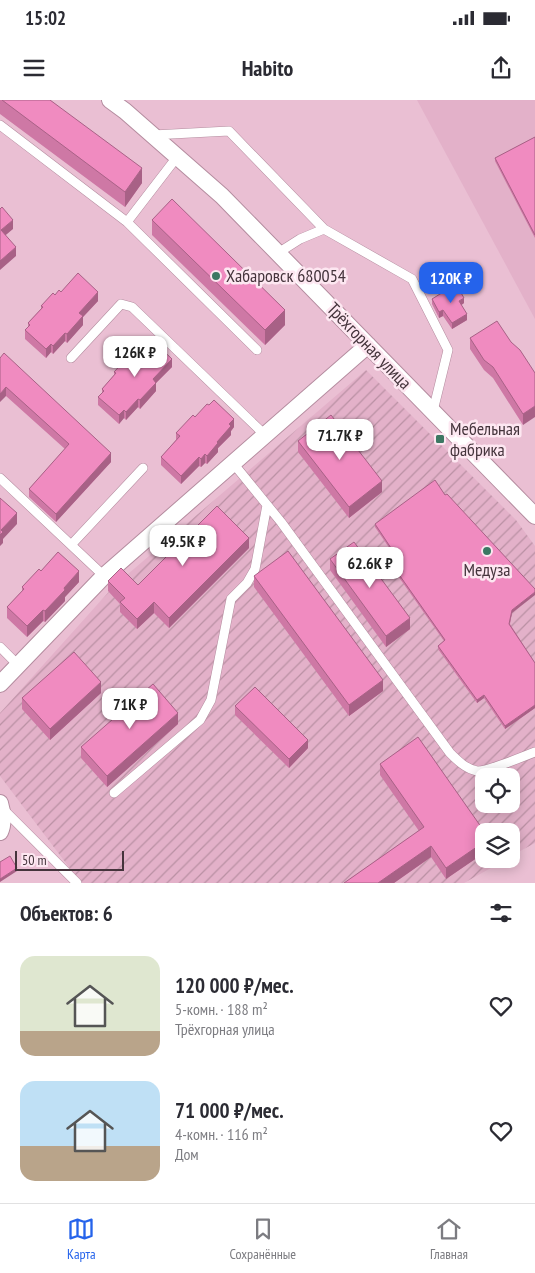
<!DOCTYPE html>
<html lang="ru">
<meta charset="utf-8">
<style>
:root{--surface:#fff;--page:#f7f7f7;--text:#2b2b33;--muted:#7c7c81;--line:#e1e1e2;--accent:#2563eb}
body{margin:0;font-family:"PT Sans Narrow",sans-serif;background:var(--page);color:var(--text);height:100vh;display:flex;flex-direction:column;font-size:19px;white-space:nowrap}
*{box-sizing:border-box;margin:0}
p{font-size:16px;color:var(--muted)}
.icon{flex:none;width:28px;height:28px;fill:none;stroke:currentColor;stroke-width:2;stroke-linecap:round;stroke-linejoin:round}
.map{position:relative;height:783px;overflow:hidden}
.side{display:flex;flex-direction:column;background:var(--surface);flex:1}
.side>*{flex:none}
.tools{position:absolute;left:475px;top:668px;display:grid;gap:10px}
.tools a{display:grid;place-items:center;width:45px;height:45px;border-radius:10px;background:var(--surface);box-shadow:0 2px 12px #0003;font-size:25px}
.scale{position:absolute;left:15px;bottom:12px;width:109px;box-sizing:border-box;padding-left:5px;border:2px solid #45343c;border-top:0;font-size:14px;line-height:18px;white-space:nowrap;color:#45343c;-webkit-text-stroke:4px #fde7f1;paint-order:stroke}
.price{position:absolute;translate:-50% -42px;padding:0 11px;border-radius:10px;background:#fff;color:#222;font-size:16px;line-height:32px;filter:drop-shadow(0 1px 2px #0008)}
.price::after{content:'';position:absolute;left:50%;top:30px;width:15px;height:11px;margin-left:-8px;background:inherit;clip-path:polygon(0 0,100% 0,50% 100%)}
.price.current{background:var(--accent);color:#fff}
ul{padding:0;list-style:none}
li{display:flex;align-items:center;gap:15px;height:125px;padding:0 20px}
li span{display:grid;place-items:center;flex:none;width:140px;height:100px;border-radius:15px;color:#555}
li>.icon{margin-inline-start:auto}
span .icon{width:60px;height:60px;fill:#fffc;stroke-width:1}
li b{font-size:21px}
h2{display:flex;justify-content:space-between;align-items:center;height:60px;padding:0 20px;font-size:21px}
.status{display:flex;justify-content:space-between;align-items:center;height:35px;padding:0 25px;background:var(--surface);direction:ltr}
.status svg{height:14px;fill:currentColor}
header{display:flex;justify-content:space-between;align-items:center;height:65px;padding:0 20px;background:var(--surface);font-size:22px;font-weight:700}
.dock{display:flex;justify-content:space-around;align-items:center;height:70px;border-top:1px solid var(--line);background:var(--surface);font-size:14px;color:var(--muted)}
.dock a{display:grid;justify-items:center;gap:2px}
.dock .current{color:var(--accent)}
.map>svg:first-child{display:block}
.built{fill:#e3b1c9}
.industrial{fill:url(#industrial-furrows);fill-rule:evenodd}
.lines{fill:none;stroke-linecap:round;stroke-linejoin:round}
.service-casing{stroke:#b48c9f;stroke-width:10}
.minor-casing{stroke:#b48c9f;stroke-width:18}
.service{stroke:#fff;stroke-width:9}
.minor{stroke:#fff;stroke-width:16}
.wall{fill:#ce78a5}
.shaded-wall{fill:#a86186}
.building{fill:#f08bc0;stroke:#a86186}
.poi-dot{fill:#3c7863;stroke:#fde7f1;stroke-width:2}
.labels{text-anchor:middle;stroke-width:5;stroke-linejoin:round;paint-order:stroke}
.poi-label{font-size:18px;fill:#45343c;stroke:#fde7f1;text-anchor:start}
.street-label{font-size:18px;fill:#45343c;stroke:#fde7f1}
</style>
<div class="status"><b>15:02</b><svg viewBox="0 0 49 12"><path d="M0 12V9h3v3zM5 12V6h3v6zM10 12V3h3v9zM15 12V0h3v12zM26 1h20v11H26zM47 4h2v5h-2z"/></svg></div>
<header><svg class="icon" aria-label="menu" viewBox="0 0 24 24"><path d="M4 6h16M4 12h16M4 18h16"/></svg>Habito<svg class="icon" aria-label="share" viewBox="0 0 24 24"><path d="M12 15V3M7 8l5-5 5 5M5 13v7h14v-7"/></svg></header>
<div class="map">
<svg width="535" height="783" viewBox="0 0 535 783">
<defs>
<pattern id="industrial-furrows" width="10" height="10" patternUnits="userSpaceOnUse" patternTransform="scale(1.25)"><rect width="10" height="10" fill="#e3b1c9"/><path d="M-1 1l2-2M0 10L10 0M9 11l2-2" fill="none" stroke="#ba91a4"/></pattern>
</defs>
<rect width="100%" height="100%" fill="#eabfd3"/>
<!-- built -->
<path class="built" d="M 417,0 L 535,0 L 535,219 Z"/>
<!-- industrial -->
<path class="industrial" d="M 366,270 L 516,420 L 535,446 L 535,743 L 511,756 L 511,731 L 484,731 L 484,759 L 507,759 L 464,783 L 81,783 L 0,676 L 0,613 L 114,486 ZM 484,676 L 511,676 L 511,704 L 484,704 Z"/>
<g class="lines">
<!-- service casing -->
<g class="service-casing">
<path id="service" d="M 0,25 L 127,122
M 153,35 L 229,31 L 324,129 L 412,179 L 448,250 L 433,311
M 177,57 L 127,122 L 257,250
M 278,153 L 300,139 L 324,129
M 71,258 L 121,204 L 132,207 L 265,335
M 233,363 L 281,422 L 450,653 C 458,661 466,669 477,671 C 485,672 525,656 535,652
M 0,378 L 104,476
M 71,445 L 143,368
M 0,547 L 18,565
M 114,693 L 200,620 L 211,600 L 231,499 L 247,483 L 255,469 L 267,405
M 3,709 L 77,783"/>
</g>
<!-- minor casing -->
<g class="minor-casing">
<path id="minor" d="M 110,0 L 125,11 L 222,96 L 535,416
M 0,584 L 104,476 L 368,245
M 0,703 C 3,713 4,723 0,732"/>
</g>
<!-- service -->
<use href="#service" class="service"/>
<!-- minor -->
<use href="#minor" class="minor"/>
</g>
<!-- wall -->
<path class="wall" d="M 0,0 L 50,0 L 142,83 L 125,107 L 0,14 Z
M 535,37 L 535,138 L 495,61 L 495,58 Z
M 152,120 L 285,225 L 265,245 L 152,135 Z
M 61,192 L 98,201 L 83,217 L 83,225 L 67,243 L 65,241 L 53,254 L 51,252 L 46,258 L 25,239 L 25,230 L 28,227 L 28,223 L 41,209 L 41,206 L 55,195 Z
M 432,199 L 464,203 L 461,205 L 467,220 L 452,229 L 443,216 L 439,218 L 432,204 Z
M 470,238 L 511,242 L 535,273 L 523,325 L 493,278 L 484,270 L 470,249 Z
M 0,258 L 111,362 L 56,422 L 29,397 L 29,389 L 65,349 L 6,296 Z
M 134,258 L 172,267 L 156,283 L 156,291 L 140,309 L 138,307 L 126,320 L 124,318 L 119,324 L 98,305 L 98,297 L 102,293 L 102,289 L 114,275 L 114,272 L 128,261 Z
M 195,317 L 234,327 L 231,331 L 231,335 L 218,348 L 218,352 L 207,364 L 205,363 L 201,367 L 199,366 L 181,384 L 161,365 L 161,357 L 176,340 L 176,333 Z
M 298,341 L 382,392 L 349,418 L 298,352 Z
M 375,424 L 512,513 L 510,524 L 535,563 L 535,608 L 505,629 L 484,598 L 477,603 L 438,549 L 438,546 L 444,541 L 386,459 L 386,456 L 392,452 L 375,427 Z
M 249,448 L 169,528 L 154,513 L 137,529 L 120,512 L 120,504 L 108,491 L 108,481 L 138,485 Z
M 330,459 L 410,529 L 386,547 L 330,470 Z
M 41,471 L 79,482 L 65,497 L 65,501 L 45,522 L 43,521 L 27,537 L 7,518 L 7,507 L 22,491 L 22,487 Z
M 254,476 L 383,591 L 349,616 L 254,487 Z
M 101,593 L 50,640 L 22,609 L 22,598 Z
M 235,606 L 308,648 L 289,668 L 235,615 Z
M 178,624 L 107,687 L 81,658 L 81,647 Z
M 380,664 L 484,731 L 484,753 L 446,779 L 431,757 L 394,783 L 344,783 L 419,731 L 380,675 Z"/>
<!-- shaded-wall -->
<path class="shaded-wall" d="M 142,68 L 142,83 L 125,107 L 125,92 Z
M 13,120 L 13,129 L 1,139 L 1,130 Z
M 16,147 L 16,156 L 0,170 L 0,161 Z
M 98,192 L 98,201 L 83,217 L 83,225 L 67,243 L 67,234 L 79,213 Z
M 464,198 L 464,203 L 459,207 L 459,201 Z
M 285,210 L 285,225 L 265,245 L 265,230 Z
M 443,210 L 443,216 L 439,218 L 439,212 Z
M 467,214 L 467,220 L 452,229 L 452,223 Z
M 65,233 L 65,241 L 53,254 L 53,246 Z
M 51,244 L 51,252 L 46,258 L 46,249 Z
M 172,259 L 172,267 L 156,283 L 156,291 L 140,309 L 140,300 L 153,279 Z
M 6,287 L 6,296 L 0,302 L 0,294 Z
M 138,299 L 138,307 L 126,320 L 126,312 Z
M 535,306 L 535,317 L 523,325 L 523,314 Z
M 124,310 L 124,318 L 119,324 L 119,315 Z
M 234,319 L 234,327 L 231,331 L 231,335 L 218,348 L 218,352 L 207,364 L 207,356 L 229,324 Z
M 111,353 L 111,362 L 56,422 L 56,414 Z
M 205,354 L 205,363 L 201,367 L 201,359 Z
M 199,357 L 199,366 L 181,384 L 181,376 Z
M 382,381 L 382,392 L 349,418 L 349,407 Z
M 17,413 L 17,424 L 3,439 L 3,443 L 0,446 L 0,435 L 1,430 Z
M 249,438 L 249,448 L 169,528 L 169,518 Z
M 79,471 L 79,482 L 65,497 L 65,501 L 45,522 L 45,511 L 64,488 Z
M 535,492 L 535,495 L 512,513 L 509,527 L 512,510 Z
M 154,502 L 154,513 L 137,529 L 137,519 Z
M 43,510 L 43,521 L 27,537 L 27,526 Z
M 410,518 L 410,529 L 386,547 L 386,536 Z
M 383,580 L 383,591 L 349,616 L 349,605 Z
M 101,582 L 101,593 L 50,640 L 50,629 Z
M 484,595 L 484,598 L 477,603 L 477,600 Z
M 535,605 L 535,608 L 505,629 L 505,626 Z
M 178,613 L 178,624 L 107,687 L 107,676 Z
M 308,640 L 308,648 L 289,668 L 289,659 Z
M 484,742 L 484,753 L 446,779 L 446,768 Z
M 431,746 L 431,757 L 394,783 L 378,783 Z
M 17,768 L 17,771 L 0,782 L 0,779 Z"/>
<!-- building -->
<path class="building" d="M 2,0 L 50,0 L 142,68 L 125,92 Z
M 535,37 L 535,135 L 495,58 Z
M 172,99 L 285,210 L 265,230 L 152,120 Z
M 2,107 L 13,120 L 1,130 L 16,147 L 0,161 L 0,109 Z
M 78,173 L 98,192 L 79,213 L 83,216 L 67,234 L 65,233 L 53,246 L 51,244 L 46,249 L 25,230 L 30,225 L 28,223 L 43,207 L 41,206 L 53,193 L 55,195 L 59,190 L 61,192 Z
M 456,184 L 464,198 L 459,201 L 467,214 L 452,223 L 443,210 L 439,212 L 432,199 Z
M 497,221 L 511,242 L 520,250 L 535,273 L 535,306 L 523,314 L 493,267 L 484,260 L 470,238 Z
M 151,239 L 172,259 L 153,279 L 156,283 L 140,300 L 138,299 L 126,312 L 124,310 L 119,315 L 98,297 L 104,291 L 102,289 L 116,273 L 114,272 L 126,259 L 128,261 L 132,256 L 134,258 Z
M 4,253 L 111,353 L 56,414 L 29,389 L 69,344 L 6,287 L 0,294 L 0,258 Z
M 214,300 L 234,319 L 229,324 L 231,326 L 217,342 L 218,343 L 207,356 L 205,354 L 201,359 L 199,357 L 181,376 L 161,357 L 180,336 L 176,333 L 193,315 L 195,317 L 207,304 L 209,305 Z
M 331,315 L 382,381 L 349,407 L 298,341 Z
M 435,380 L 445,395 L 447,394 L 535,489 L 535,492 L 512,510 L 509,524 L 535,563 L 535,605 L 505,626 L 484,595 L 477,600 L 438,546 L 445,540 L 386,456 L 393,451 L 375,424 Z
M 0,398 L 17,413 L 1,430 L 3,432 L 0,435 Z
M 217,406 L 249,438 L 169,518 L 154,502 L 137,519 L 120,502 L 125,498 L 108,481 L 121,468 L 138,485 Z
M 354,442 L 410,518 L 386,536 L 330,459 Z
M 288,451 L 383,580 L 349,605 L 254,476 Z
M 58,452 L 79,471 L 64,488 L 65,490 L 45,511 L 43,510 L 27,526 L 7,507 L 24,489 L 22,487 L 39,469 L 41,471 Z
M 74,552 L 101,582 L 50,629 L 22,598 Z
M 153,584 L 178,613 L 107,676 L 81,647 Z
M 255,587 L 308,640 L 289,659 L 235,606 Z
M 418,637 L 484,731 L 484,742 L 446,768 L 431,746 L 378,783 L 344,783 L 424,727 L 380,664 Z
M 10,756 L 17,768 L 0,779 L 0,762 Z"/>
<!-- markers -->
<g class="poi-dot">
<circle cx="216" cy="176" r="5"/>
<rect x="435" y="334" width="10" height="10" rx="2.5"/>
<circle cx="487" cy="451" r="5"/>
</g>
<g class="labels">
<!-- poi labels -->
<g class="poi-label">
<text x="226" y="182">Хабаровск 680054</text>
<text x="450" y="335">Мебельная<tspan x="450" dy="21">фабрика</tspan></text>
<text x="487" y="476" text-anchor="middle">Медуза</text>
</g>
<!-- street labels -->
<g class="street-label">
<text transform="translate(369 246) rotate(46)" y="6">Трёхгорная улица</text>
</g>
</g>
</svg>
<div class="tools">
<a><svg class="icon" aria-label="locate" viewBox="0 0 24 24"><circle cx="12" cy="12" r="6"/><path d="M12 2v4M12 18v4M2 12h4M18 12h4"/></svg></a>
<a><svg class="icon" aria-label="layers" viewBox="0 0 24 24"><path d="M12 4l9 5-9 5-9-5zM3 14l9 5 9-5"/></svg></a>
</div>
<div class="scale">50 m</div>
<b class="price current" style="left:451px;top:204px">120K ₽</b>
<b class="price" style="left:135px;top:278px">126K ₽</b>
<b class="price" style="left:340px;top:361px">71.7K ₽</b>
<b class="price" style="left:183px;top:467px">49.5K ₽</b>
<b class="price" style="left:370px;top:489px">62.6K ₽</b>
<b class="price" style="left:130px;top:630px">71K ₽</b>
</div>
<section class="side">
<h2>Объектов: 6<svg class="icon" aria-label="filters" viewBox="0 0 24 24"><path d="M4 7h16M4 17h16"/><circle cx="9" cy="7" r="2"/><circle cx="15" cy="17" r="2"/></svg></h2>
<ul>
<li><span style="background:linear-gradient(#dfe7d0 75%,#b9a48a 0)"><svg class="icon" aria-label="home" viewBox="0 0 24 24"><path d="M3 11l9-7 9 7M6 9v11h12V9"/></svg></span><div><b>120 000 ₽/мес.</b><p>5-комн. · 188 m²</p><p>Трёхгорная улица</p></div><svg class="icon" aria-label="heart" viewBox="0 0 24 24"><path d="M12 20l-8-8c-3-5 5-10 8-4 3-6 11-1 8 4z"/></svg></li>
<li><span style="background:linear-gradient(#bfe0f5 65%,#b9a48a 0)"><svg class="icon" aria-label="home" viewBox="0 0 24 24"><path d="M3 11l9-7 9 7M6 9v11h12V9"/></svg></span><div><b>71 000 ₽/мес.</b><p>4-комн. · 116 m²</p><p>Дом</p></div><svg class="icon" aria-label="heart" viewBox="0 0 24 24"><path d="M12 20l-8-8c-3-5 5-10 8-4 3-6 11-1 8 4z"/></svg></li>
</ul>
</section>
<nav class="dock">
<a class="current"><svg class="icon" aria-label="map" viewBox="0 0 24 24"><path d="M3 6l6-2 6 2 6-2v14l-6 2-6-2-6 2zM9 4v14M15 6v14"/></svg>Карта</a>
<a><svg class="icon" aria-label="saved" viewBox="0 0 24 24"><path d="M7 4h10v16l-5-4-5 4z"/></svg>Сохранённые</a>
<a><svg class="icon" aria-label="home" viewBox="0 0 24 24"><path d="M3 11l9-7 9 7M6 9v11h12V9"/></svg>Главная</a>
</nav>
